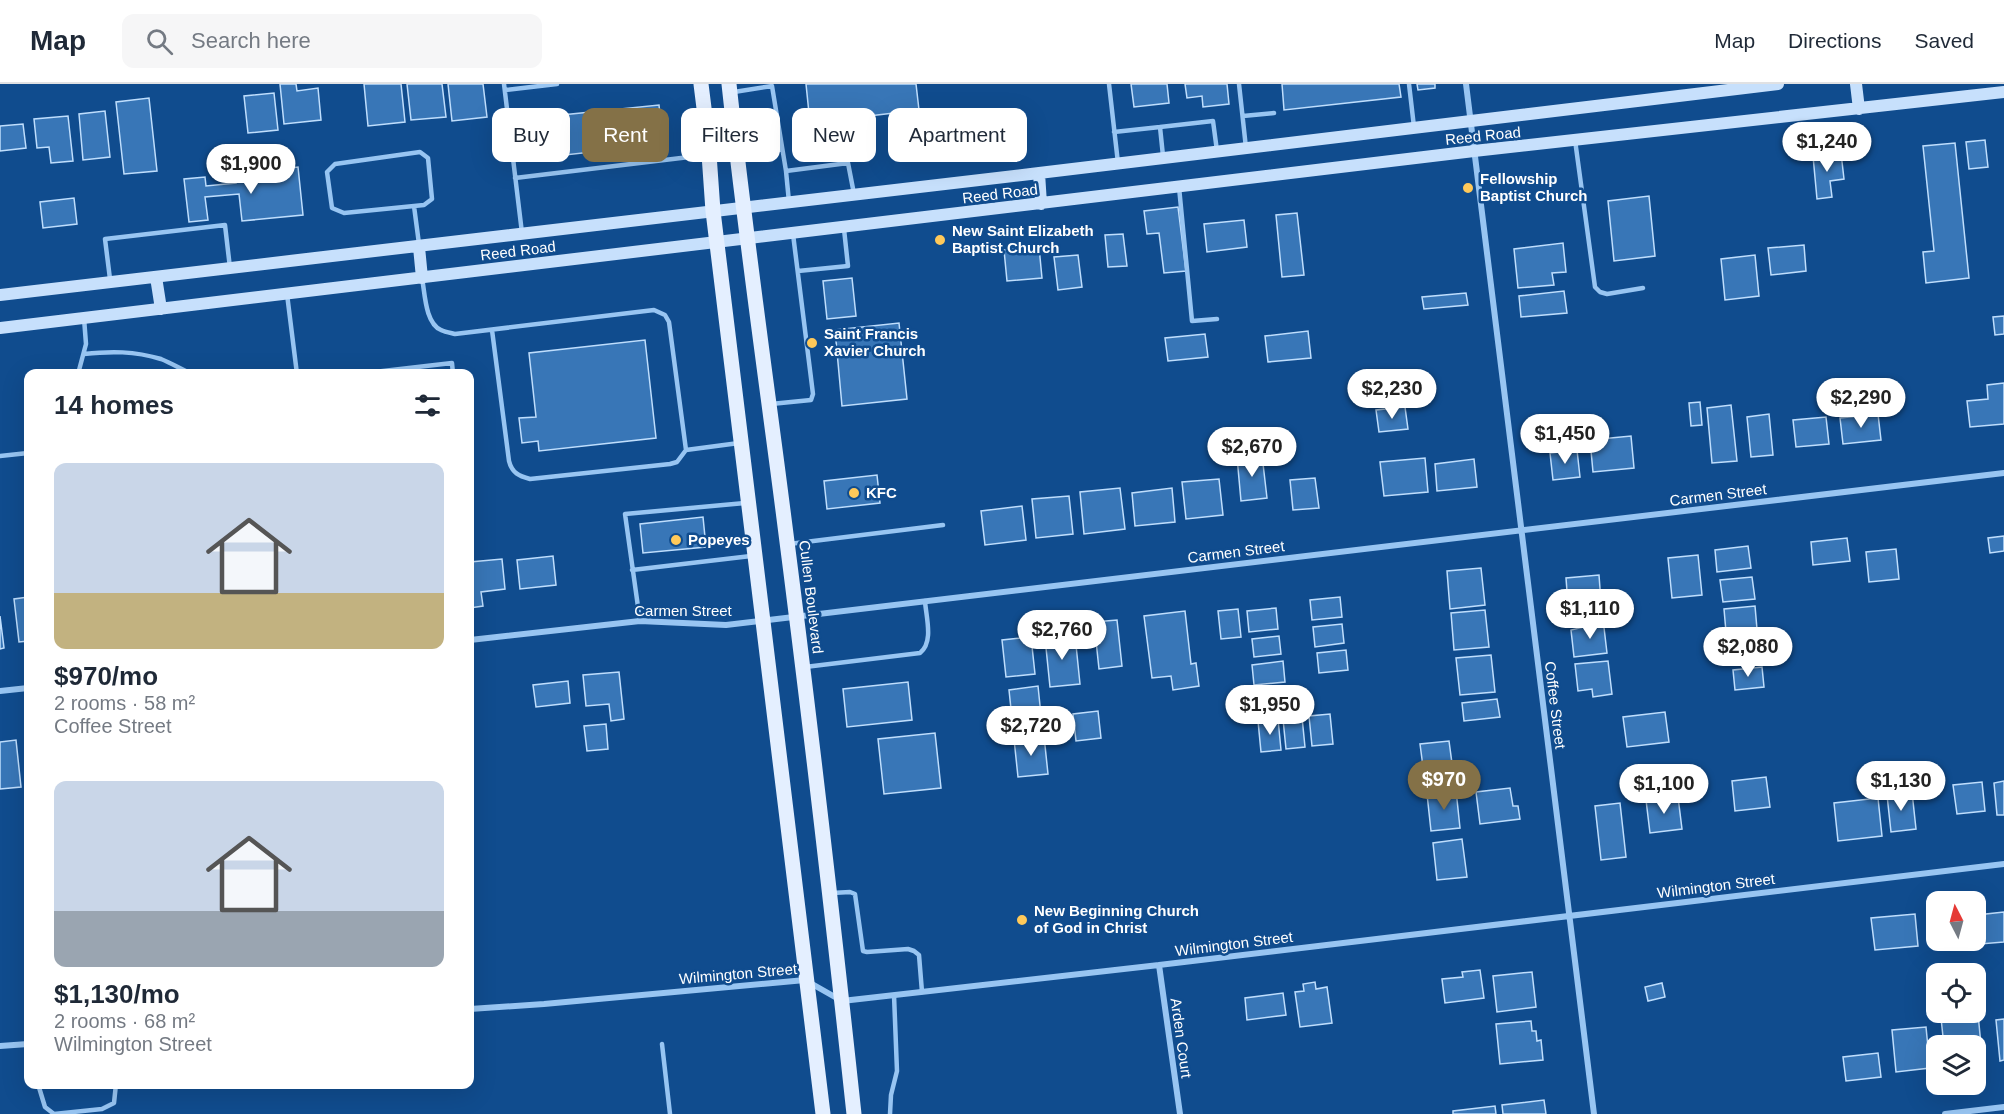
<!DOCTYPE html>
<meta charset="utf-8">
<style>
:root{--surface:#fff;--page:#f6f6f7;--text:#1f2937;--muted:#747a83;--line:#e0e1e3;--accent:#847147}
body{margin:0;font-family:Helvetica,sans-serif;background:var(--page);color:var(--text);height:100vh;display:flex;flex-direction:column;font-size:22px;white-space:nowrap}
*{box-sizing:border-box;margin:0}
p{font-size:20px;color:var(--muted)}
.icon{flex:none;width:33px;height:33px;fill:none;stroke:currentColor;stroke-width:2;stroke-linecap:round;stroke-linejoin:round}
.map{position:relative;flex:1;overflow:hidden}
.drawer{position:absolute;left:24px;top:285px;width:450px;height:720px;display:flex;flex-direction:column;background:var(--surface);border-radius:12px;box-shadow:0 6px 24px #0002}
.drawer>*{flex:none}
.guide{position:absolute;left:492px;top:24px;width:570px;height:54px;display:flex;gap:12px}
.needle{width:39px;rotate:354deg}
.controls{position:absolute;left:1926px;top:807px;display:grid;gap:12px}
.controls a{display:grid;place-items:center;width:60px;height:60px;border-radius:12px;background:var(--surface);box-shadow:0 6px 24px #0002;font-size:30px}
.price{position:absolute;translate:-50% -51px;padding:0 14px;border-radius:21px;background:#fff;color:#222;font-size:20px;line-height:39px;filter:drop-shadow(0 2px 3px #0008)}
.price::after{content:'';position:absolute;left:50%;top:36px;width:18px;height:14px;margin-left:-9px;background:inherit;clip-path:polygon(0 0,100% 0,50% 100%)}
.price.active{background:var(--accent);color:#fff}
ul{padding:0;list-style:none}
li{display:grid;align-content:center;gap:12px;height:318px;padding:0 30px}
li span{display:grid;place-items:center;height:186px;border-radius:12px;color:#555}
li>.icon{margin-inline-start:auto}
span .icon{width:108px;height:108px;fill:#fffc;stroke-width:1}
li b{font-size:26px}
h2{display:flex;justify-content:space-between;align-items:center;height:72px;padding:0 30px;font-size:26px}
.tag{padding:0 21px;border-radius:12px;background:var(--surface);box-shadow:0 6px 24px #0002;font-size:21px;line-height:54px}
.tag.active{background:var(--accent);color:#fff}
header{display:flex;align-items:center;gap:36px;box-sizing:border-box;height:84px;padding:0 30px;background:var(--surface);border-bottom:2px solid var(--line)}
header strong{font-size:28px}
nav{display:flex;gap:33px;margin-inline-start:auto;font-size:21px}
.search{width:420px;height:54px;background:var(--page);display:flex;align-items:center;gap:15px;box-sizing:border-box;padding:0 21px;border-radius:12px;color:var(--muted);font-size:22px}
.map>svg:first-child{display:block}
.building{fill:#3876b7;stroke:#bfdefd;stroke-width:1.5}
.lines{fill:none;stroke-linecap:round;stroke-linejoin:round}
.lane{stroke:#98c5f2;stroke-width:4.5}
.street{stroke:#98c5f2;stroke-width:6}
.secondary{stroke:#c7e0fc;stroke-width:12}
.primary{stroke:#e4efff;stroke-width:15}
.poi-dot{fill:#ffc95a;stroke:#104c8e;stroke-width:2}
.labels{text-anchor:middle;stroke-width:5;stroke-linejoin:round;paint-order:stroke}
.street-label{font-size:15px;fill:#fff;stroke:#104c8e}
.poi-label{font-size:15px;font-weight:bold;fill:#fff;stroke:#104c8e;text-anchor:start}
</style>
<header>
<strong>Map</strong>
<div class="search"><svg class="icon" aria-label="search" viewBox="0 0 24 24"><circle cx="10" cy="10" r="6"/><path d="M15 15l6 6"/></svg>Search here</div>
<nav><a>Map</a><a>Directions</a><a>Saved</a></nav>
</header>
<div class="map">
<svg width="2004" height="1030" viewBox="0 0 2004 1030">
<rect width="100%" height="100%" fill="#104c8e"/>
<!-- building -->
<path class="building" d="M 280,0 L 296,0 L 297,7 L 318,4 L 321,36 L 284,40 Z
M 364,0 L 401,0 L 405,38 L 368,42 Z
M 407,0 L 442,0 L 446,33 L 411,36 Z
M 448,0 L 483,0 L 487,33 L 452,37 Z
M 806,0 L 916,0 L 919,26 L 810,39 Z
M 1131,0 L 1167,0 L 1169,19 L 1134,23 Z
M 1185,0 L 1227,0 L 1229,20 L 1203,23 L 1202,12 L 1187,14 Z
M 1282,0 L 1399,0 L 1401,13 L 1284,26 Z
M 1417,0 L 1435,0 L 1435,4 L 1418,6 Z
M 274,9 L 278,46 L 248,49 L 244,12 Z
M 149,14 L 157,87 L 124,90 L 116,18 Z
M 659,21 L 663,60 L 556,72 L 552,32 Z
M 105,27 L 110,73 L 83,76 L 79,30 Z
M 68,32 L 73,77 L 51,79 L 49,63 L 37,64 L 34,35 Z
M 23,40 L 26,64 L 0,67 L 0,42 Z
M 1985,56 L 1988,83 L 1969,85 L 1966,58 Z
M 1955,59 L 1969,194 L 1926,199 L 1923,168 L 1934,167 L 1923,62 Z
M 1841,69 L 1844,95 L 1830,97 L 1832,113 L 1817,115 L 1813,72 Z
M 298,83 L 303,131 L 242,137 L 239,110 L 205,113 L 208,136 L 189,138 L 184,95 L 205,93 L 206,102 L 236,99 L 235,90 Z
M 1649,112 L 1655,172 L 1614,177 L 1608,117 Z
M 74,114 L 77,140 L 43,144 L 40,118 Z
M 1178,123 L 1186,187 L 1164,189 L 1159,149 L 1147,150 L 1144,127 Z
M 1297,129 L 1304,191 L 1282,193 L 1276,131 Z
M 1244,136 L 1247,163 L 1207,168 L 1204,140 Z
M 1123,150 L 1127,182 L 1108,183 L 1105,151 Z
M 1563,159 L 1566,188 L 1552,189 L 1554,201 L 1518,204 L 1514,165 Z
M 1804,161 L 1806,187 L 1771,191 L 1768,164 Z
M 1039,163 L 1042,194 L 1007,197 L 1004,166 Z
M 1078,171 L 1082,203 L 1058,206 L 1054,173 Z
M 1755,171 L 1759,212 L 1725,216 L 1721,175 Z
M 852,194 L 856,232 L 827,235 L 823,197 Z
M 1564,207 L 1567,229 L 1521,233 L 1519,212 Z
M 1466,209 L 1468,221 L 1424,225 L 1422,213 Z
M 2004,232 L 2004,250 L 1995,251 L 1993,233 Z
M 899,239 L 907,315 L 842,322 L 835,246 Z
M 1308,247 L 1311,274 L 1268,278 L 1265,252 Z
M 1205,250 L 1208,273 L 1168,277 L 1165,254 Z
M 645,256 L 656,354 L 539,367 L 538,357 L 522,359 L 519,334 L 536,333 L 529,269 Z
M 2004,299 L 2004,340 L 1970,343 L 1967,317 L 1988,315 L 1987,301 Z
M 1700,318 L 1702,341 L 1691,342 L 1689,319 Z
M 1731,321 L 1737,377 L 1712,379 L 1707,324 Z
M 1405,323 L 1408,345 L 1379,348 L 1376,326 Z
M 1769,330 L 1773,371 L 1751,373 L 1747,333 Z
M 1878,330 L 1881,356 L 1843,360 L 1840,334 Z
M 1826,333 L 1829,360 L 1796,363 L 1793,336 Z
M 1631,352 L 1634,384 L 1593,388 L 1590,356 Z
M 1577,366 L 1580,393 L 1553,396 L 1550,369 Z
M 1262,371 L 1267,414 L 1241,417 L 1237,373 Z
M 1425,374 L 1428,408 L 1384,412 L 1380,378 Z
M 1474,375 L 1477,403 L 1437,407 L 1435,380 Z
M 877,391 L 880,419 L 827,425 L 824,397 Z
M 1315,394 L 1319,424 L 1293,426 L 1290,396 Z
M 1219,395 L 1223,431 L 1186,435 L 1182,398 Z
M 1120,404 L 1125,445 L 1084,450 L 1080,408 Z
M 1172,404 L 1175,438 L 1135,442 L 1132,409 Z
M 1069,412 L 1073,450 L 1036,454 L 1032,415 Z
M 1022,422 L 1026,456 L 985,461 L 981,427 Z
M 703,433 L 706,463 L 643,469 L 640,440 Z
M 2004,452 L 2004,467 L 1990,469 L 1988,454 Z
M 1847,454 L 1850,477 L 1813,481 L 1811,458 Z
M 1748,462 L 1751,484 L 1717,488 L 1715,466 Z
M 1896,465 L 1899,495 L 1869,498 L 1866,468 Z
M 1698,471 L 1702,511 L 1672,514 L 1668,474 Z
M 553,472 L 556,501 L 520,505 L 517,476 Z
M 502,475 L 505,505 L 481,508 L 483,522 L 470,524 L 470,478 Z
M 1481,484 L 1485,521 L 1450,525 L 1447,487 Z
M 1599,491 L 1601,518 L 1568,521 L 1566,494 Z
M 1752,493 L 1755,515 L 1723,518 L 1720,496 Z
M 28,513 L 28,557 L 19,558 L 14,515 Z
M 1340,513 L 1342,533 L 1312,536 L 1310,516 Z
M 1755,522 L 1757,545 L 1726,548 L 1724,525 Z
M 1276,524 L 1278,545 L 1249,548 L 1247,527 Z
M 1238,525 L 1241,553 L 1221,555 L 1218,527 Z
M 1485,526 L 1489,563 L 1454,566 L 1451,529 Z
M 1185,527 L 1191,580 L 1196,579 L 1199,602 L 1173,606 L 1171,592 L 1152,594 L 1144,532 Z
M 0,532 L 4,564 L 0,565 Z
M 1603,535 L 1607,569 L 1574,573 L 1571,546 L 1592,541 L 1592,537 Z
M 1117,536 L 1122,582 L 1099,585 L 1094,538 Z
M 1342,540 L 1344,559 L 1315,563 L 1313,543 Z
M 1075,551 L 1080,600 L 1050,603 L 1045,554 Z
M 1279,552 L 1281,570 L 1254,573 L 1252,555 Z
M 1031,553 L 1035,590 L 1006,593 L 1002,556 Z
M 1756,553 L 1758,574 L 1730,577 L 1728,556 Z
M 1346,566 L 1348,586 L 1319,589 L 1317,569 Z
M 1491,571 L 1495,608 L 1460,611 L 1456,574 Z
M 1283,577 L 1285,598 L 1254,601 L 1252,581 Z
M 1608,577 L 1612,610 L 1593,613 L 1592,605 L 1578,607 L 1575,580 Z
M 1762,583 L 1764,603 L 1735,606 L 1733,586 Z
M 619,588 L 624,635 L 611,637 L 609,620 L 586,622 L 583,591 Z
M 568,597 L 570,619 L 536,623 L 533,601 Z
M 908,598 L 912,636 L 847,643 L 843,605 Z
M 1038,602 L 1042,641 L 1013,644 L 1009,606 Z
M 1285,604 L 1287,625 L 1257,628 L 1255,608 Z
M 1497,615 L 1500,633 L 1464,637 L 1462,619 Z
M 1098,627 L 1101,654 L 1076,657 L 1073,630 Z
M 1665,628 L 1669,658 L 1627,663 L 1623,633 Z
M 1330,630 L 1333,660 L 1312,662 L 1309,632 Z
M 1302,633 L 1305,663 L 1286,665 L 1283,635 Z
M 1278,635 L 1281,666 L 1261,668 L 1258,637 Z
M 606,640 L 608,665 L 587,667 L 584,642 Z
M 935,649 L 941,704 L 884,710 L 878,655 Z
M 1044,652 L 1048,690 L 1018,693 L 1014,655 Z
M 16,656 L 21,703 L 0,705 L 0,658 Z
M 1449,657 L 1454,694 L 1425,698 L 1420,660 Z
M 1766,693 L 1770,723 L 1735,727 L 1732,697 Z
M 2004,697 L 2004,731 L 1997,731 L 1994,699 Z
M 1982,698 L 1985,727 L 1957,730 L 1953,701 Z
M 1510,704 L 1513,722 L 1518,722 L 1520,735 L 1480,740 L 1476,708 Z
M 1456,706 L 1460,744 L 1431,747 L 1427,710 Z
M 1912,708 L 1916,745 L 1891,748 L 1887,711 Z
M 1678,713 L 1682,745 L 1650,749 L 1646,716 Z
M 1878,714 L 1882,752 L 1838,757 L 1834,719 Z
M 1620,719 L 1626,773 L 1601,776 L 1595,722 Z
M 1462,755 L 1467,793 L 1437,796 L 1433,759 Z
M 2004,828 L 2004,858 L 1980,860 L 1977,831 Z
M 1915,830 L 1918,862 L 1875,866 L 1871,834 Z
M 1480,886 L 1484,914 L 1445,919 L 1442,895 L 1463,893 L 1462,888 Z
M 1532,888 L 1536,923 L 1497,928 L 1493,892 Z
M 1315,898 L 1316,905 L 1327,903 L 1332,939 L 1300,943 L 1295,908 L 1304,907 L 1303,900 Z
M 1662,899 L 1665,913 L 1648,917 L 1645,903 Z
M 1283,909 L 1286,931 L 1247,936 L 1245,914 Z
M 1978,930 L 1982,971 L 1976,971 L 1976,962 L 1944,962 L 1941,934 Z
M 2004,935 L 2004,976 L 2000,977 L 1996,936 Z
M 1531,937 L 1532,947 L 1536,947 L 1537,957 L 1541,956 L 1543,976 L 1500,980 L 1496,940 Z
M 1926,943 L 1930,984 L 1896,988 L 1892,946 Z
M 1878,969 L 1881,993 L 1846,997 L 1843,973 Z
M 1544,1016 L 1546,1030 L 1503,1030 L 1502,1021 Z
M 1495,1022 L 1496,1030 L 1453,1030 L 1453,1027 Z"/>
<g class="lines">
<!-- lane -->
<path class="lane" d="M 504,0 L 522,149
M 1109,0 L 1118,79
M 1239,0 L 1246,64
M 1409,0 L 1414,43
M 505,6 L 557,0
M 734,8 L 772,2 L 786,87 L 848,79 L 854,110
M 1243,32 L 1274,29
M 1160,43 L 1213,37 L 1217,67
M 1114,48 L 1160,43 L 1163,72
M 1575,56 L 1595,203 L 1600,208 L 1607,210 L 1643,204
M 739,72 L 782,65
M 786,87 L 789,118
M 515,94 L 706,71
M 1179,103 L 1192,237 L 1217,235
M 414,122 L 424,121 L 432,115 L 428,74 L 420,68 L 335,80 L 327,88 L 332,124 L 344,129 L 414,122 L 419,160
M 798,187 L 848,182 L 844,145
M 422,194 C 425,209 425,239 441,246 C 445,248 451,249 455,250 L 654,226 L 665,231 L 669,238 L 686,366 L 739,359
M 110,195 L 105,155 L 225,141 L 230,184
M 287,210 L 297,290
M 492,246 L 509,377 C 512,389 519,392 530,395 L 670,380 L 677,378 L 686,366
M 84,270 C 111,267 134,267 161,275 C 171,279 181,285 192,290
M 78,290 L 86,260 L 84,234
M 357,290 L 452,279 L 453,290
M 771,320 L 811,316 L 813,310 L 793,150
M 0,372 L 28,369
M 789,460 L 943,441
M 632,486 L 751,472
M 640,537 L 625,430 L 745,419
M 805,583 L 920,569 C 934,558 926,533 925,517
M 832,809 L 850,808 L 855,810 L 863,867 L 867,868 L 908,865 L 914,867 L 919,871 L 922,908
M 662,960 L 670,1030
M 38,1000 L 45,1023 L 54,1030 L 102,1025 L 114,1019 L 116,1000
M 890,1030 L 891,1011 L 897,987 L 894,911"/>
<!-- street -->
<path class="street" d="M 1466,0 L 1594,1030
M 470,556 L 640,537 L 726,541 L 2004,389
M 0,607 L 28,604
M 1159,881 L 1180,1030
M 470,925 L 544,920 L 805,896 L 842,917 L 1159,881 L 2004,780
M 0,962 L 28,960
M 1945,1030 L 2004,1023"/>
<!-- secondary -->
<path class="secondary" d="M 1856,0 L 1859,25
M 1039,89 L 1041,120
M 419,163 L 422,194
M 156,193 L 161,225
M 0,211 L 1039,89 L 1778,0
M 0,244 L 1474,67 L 2004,8"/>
<!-- primary -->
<path class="primary" d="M 701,0 L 708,56 L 713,127 L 823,1030
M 729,0 C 743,130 761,259 778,388 C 806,602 831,816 854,1030"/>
</g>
<!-- markers -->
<g class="poi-dot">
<circle cx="1468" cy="104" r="6"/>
<circle cx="940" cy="156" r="6"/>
<circle cx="812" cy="259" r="6"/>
<circle cx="854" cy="409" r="6"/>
<circle cx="676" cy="456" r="6"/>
<circle cx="1022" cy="836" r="6"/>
</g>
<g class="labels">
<!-- street labels -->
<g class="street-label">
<text transform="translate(1483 52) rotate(-6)" y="5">Reed Road</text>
<text transform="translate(1000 110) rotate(-7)" y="5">Reed Road</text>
<text transform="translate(518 167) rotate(-7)" y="5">Reed Road</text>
<text transform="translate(1718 411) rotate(-7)" y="5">Carmen Street</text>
<text transform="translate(1236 468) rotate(-7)" y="5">Carmen Street</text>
<text transform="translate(811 513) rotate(83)" y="5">Cullen Boulevard</text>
<text x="683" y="532">Carmen Street</text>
<text transform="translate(1555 621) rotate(83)" y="5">Coffee Street</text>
<text transform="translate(1716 802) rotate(-7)" y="5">Wilmington Street</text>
<text transform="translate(1234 860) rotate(-7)" y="5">Wilmington Street</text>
<text transform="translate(738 890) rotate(-5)" y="5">Wilmington Street</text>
<text transform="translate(1181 954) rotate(82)" y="5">Arden Court</text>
</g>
<!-- poi labels -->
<g class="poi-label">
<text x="1480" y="100">Fellowship<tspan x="1480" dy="17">Baptist Church</tspan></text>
<text x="952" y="152">New Saint Elizabeth<tspan x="952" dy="17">Baptist Church</tspan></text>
<text x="824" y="255">Saint Francis<tspan x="824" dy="17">Xavier Church</tspan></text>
<text x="866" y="414">KFC</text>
<text x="688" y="461">Popeyes</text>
<text x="1034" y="832">New Beginning Church<tspan x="1034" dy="17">of God in Christ</tspan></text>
</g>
</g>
</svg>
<div class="controls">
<a><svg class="needle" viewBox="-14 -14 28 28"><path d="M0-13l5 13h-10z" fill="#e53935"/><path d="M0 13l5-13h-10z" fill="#747a83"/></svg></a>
<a><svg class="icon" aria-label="locate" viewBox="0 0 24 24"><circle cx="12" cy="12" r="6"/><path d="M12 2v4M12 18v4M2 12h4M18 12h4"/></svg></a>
<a><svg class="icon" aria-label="layers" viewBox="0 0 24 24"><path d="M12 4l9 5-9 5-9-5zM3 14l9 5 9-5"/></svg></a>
</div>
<b class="price" style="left:1827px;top:89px">$1,240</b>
<b class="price" style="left:251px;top:111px">$1,900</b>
<b class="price" style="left:1392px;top:336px">$2,230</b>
<b class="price" style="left:1861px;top:345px">$2,290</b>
<b class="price" style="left:1565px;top:381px">$1,450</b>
<b class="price" style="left:1252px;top:394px">$2,670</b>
<b class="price" style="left:1590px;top:556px">$1,110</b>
<b class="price" style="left:1062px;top:577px">$2,760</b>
<b class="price" style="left:1748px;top:594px">$2,080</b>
<b class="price" style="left:1270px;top:652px">$1,950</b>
<b class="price" style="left:1031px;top:673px">$2,720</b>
<b class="price active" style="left:1444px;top:727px">$970</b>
<b class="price" style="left:1901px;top:728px">$1,130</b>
<b class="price" style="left:1664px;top:731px">$1,100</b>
<div class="guide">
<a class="tag">Buy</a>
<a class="tag active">Rent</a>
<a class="tag">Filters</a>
<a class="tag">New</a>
<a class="tag">Apartment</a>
</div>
<section class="drawer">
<h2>14 homes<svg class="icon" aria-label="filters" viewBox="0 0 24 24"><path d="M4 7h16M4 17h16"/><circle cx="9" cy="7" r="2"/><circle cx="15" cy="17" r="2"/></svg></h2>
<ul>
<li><span style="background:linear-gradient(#c9d6e8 70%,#c2b280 0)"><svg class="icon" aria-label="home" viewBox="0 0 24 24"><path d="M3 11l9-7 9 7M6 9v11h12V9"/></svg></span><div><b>$970/mo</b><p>2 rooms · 58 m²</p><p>Coffee Street</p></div></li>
<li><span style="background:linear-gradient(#c9d6e8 70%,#9aa5b1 0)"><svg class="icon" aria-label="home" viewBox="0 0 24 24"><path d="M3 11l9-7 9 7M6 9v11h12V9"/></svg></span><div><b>$1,130/mo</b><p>2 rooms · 68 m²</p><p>Wilmington Street</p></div></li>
</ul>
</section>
</div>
